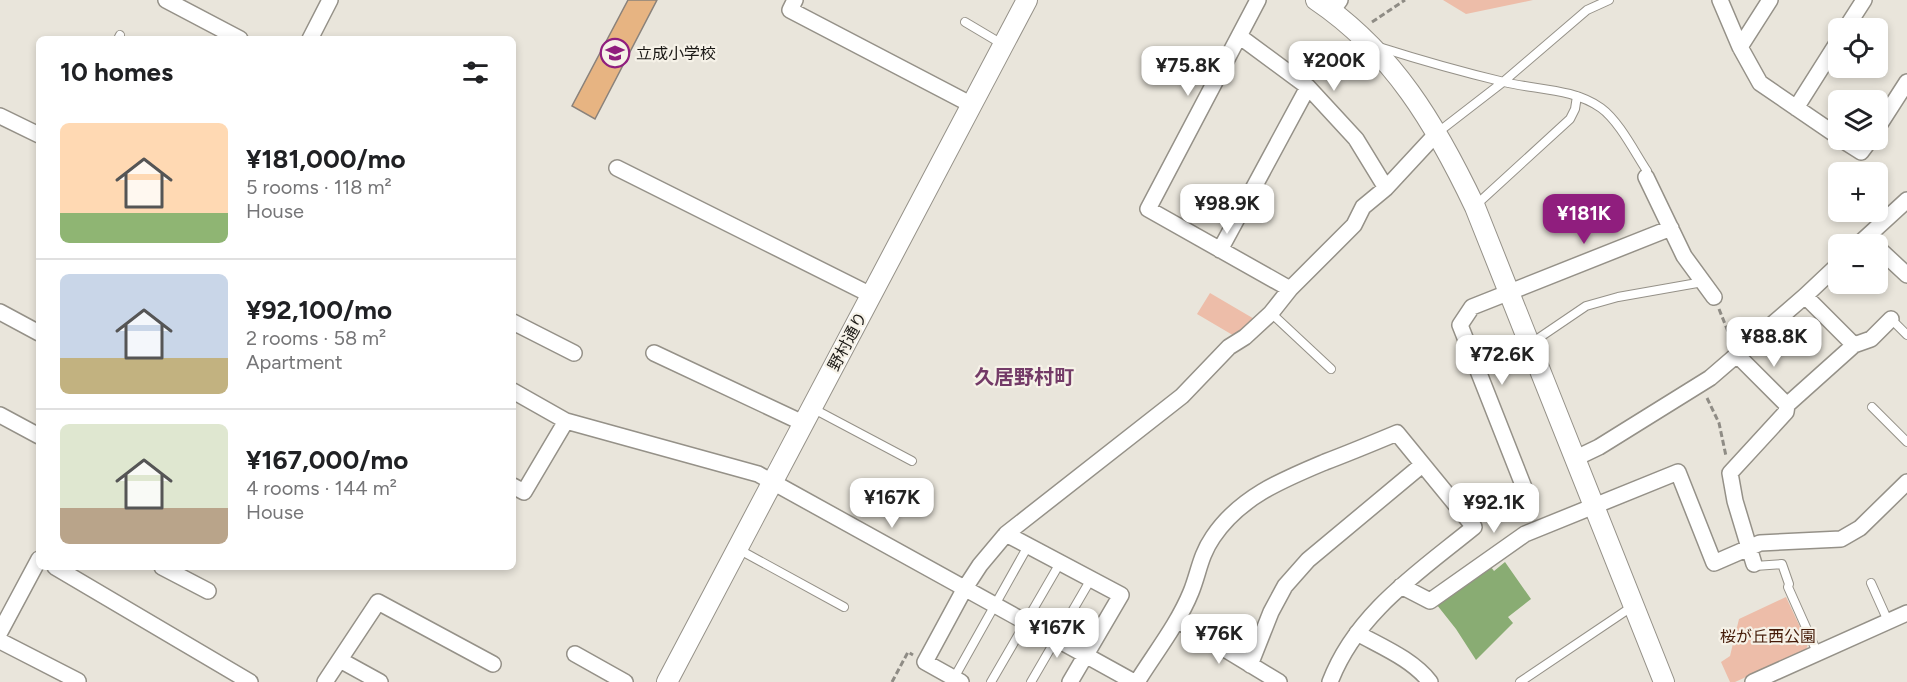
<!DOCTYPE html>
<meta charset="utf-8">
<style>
:root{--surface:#fff;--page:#f2f2f2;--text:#202124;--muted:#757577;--line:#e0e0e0;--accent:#901e7e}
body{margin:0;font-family:Figtree,"Noto Sans JP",sans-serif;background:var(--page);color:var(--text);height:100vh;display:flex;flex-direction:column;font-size:22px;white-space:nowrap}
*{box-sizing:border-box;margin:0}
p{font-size:20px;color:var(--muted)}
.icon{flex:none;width:33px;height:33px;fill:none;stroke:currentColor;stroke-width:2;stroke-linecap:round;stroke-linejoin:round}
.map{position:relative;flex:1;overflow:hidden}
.side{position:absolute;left:36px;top:36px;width:480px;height:534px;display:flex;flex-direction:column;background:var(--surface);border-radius:9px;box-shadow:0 3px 9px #0003}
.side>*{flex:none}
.fabs{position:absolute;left:1828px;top:18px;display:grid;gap:12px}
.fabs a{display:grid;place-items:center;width:60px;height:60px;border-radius:9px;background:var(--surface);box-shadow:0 3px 9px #0003;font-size:30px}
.price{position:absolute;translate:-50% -51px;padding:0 14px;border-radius:12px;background:#fff;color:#222;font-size:20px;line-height:39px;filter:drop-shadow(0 2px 3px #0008)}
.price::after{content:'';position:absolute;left:50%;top:36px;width:18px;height:14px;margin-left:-9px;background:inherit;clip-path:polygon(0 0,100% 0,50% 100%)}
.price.active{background:var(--accent);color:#fff}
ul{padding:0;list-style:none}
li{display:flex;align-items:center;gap:18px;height:150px;padding:0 24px}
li+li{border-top:2px solid var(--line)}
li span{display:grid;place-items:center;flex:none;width:168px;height:120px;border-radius:9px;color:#555}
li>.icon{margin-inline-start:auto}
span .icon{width:72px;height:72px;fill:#fffc;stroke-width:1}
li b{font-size:26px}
h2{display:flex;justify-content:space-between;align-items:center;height:72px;padding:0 24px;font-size:26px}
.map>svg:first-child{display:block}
.green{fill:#edbda9}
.water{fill:#89ac73}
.building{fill:#e7b482;stroke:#8a827b;stroke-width:1.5}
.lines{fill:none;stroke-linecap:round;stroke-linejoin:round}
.service-casing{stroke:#959188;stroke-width:10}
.minor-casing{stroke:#959188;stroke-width:18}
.tertiary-casing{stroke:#959188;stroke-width:22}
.path{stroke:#8f8c85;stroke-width:3;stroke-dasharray:6 3;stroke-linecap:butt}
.service{stroke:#fff;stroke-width:8}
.minor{stroke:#fff;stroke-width:15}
.tertiary{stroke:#fff;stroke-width:20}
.labels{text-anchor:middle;stroke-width:4.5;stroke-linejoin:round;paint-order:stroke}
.poi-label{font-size:16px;fill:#1b1916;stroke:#f6f2e8;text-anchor:start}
.street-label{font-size:16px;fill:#1b1916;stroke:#f6f2e8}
.park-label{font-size:16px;fill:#451b08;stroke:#f6f2e8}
.quarter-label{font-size:20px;font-weight:bold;fill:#733a67;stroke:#f6f2e8}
</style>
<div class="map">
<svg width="1907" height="682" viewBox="0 0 1907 682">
<rect width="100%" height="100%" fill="#e9e5db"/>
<!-- green -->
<path class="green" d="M 1443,0 L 1533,0 L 1466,14 Z
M 1210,293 L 1256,320 L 1236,337 L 1197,314 Z
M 1786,597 L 1808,644 L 1806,650 L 1735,682 L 1730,682 L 1721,662 L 1730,656 L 1739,619 Z"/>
<!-- water -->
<path class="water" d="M 1505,562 L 1531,599 L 1508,617 L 1513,623 L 1476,660 L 1456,629 L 1437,605 L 1491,567 L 1494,571 Z"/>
<!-- building -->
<path class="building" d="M 628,0 L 657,0 L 595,119 L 572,106 Z"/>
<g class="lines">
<!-- service casing -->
<g class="service-casing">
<path id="service" d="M 965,22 L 1002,44
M 118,39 L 120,35
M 1379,47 C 1420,60 1462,72 1504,82 C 1536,90 1573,88 1601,108 C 1619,121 1635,153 1647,171 L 1646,177
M 1437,133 L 1503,82 L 1587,10 L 1609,0
M 1476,205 L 1570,119 L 1575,109 L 1577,96
M 1271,313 L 1331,369
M 1891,319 L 1907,335
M 1530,344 L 1586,306 L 1618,297 L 1703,282
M 1872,407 L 1907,442
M 812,408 L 912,461
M 738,549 L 844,607
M 1754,564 L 1755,566 L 1782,564 L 1789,584 L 1788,587 L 1817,652
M 1871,583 L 1888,621
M 954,678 L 1028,546
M 991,682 L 1060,563
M 1031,682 L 1091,579
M 1520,682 L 1633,606"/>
</g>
<!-- minor casing -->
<g class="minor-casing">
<path id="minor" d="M 166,0 L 240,39
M 795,0 L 790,10 L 972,105
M 1258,0 L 1148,209 L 1290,289
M 1720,0 L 1740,47 L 1760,83 L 1839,137
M 1332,11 L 1340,0
M 1846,28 L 1864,0
M 1239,36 L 1308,87 L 1356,139 L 1386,188
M 310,39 L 330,0
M 1740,47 L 1770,0
M 1796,108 L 1839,40
M 0,116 L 39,135
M 1878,127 L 1907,82
M 1842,140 L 1861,152 L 1870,140
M 617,168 L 871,295
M 1646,177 L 1684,256 L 1714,297
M 1859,244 L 1907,200
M 1878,248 L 1907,275
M 1220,250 L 1308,87
M 1805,296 L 1854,345
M 0,312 L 39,333
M 513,322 L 574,353
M 654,353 L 803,423
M 1737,355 L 1787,405
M 513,391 L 566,421 L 758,474 L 1134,682
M 0,415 L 39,436
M 1576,458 L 1599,447 L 1710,378 L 1805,296 L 1839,264
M 513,486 L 524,492 L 566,421
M 1525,490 L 1460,325 L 1472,307 L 1671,228
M 1006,534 L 1182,396 L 1229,347 L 1245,337 L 1271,313 L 1290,289 L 1354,225 L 1363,207 L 1386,188 L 1437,133
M 1754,564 L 1735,501 L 1730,473 L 1786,412 L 1787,405 L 1854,345 L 1871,339 L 1891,319
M 55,567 L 250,682
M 162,567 L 208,591
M 1401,586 L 1430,601 L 1525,534 L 1678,472 L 1714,563 L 1760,543 L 1841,539 L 1860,528 L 1907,482
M 1177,620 L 1279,682
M 0,632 L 39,559
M 1357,633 C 1382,647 1412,659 1430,682
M 0,641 L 78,681
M 575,654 L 625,682
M 340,660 L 380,682
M 1250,665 L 1271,612 L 1285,586 L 1308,560 L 1422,465
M 325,682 L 378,602 L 493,664
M 961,682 L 925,662 L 965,588 L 980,565 L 1006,534 L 1121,595 L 1070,682
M 1137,682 C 1155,653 1178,624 1191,592 C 1199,572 1200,556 1213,537 C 1240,497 1282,480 1325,462 C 1349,453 1373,443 1397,433 L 1474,527 C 1419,572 1356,613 1330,682
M 1753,682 L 1907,613"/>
</g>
<!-- tertiary casing -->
<g class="tertiary-casing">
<path id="tertiary" d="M 1316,0 C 1393,52 1436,125 1475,207 L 1664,682
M 667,682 L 1027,0"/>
</g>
<!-- path -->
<path class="path" d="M 1372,22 L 1405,0
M 1318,77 L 1348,46
M 1719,309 L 1731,339
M 1707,398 L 1719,423 L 1726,456
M 892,682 L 908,652 L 913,655"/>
<!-- service -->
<use href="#service" class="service"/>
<!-- minor -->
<use href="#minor" class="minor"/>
<!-- tertiary -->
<use href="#tertiary" class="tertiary"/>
</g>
<!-- icons -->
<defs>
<g id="school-ring" transform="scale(1.5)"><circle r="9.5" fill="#f6f2e8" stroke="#901e7e" stroke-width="1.5"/><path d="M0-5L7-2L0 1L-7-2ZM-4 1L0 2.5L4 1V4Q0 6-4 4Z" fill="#901e7e"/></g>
</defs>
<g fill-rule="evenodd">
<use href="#school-ring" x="615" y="53"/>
</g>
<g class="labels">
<!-- poi labels -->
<g class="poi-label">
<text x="636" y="59">立成小学校</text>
</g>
<!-- street labels -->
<g class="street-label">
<text transform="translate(847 341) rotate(-62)" y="6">野村通り</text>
</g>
<!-- park labels -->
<g class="park-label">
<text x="1768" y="642">桜が丘西公園</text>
</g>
<!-- quarter labels -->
<g class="quarter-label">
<text x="1024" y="384">久居野村町</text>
</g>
</g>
</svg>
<div class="fabs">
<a><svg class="icon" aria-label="locate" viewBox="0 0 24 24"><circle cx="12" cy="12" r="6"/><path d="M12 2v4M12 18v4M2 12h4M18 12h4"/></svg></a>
<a><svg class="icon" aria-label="layers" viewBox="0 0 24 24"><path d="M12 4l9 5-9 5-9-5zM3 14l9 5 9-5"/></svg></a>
<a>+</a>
<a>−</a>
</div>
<b class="price" style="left:1334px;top:92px">¥200K</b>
<b class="price" style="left:1188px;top:97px">¥75.8K</b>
<b class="price" style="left:1227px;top:235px">¥98.9K</b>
<b class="price active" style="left:1584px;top:245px">¥181K</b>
<b class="price" style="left:1774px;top:368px">¥88.8K</b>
<b class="price" style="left:1502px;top:386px">¥72.6K</b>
<b class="price" style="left:892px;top:529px">¥167K</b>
<b class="price" style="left:1494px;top:534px">¥92.1K</b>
<b class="price" style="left:1057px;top:659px">¥167K</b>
<b class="price" style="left:1219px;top:665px">¥76K</b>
<section class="side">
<h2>10 homes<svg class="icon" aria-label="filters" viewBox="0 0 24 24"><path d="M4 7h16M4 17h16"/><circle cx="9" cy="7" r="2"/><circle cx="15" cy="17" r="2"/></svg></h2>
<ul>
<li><span style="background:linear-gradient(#ffd9b3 75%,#8fb573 0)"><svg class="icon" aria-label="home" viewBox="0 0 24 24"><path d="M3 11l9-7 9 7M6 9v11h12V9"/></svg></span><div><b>¥181,000/mo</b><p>5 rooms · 118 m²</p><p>House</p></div></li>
<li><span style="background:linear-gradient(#c9d6e8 70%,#c2b280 0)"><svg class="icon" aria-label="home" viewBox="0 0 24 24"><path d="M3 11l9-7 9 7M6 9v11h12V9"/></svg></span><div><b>¥92,100/mo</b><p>2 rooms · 58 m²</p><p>Apartment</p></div></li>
<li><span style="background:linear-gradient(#dfe7d0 70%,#b9a48a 0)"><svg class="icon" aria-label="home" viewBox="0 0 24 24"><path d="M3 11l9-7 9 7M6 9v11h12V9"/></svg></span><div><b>¥167,000/mo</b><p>4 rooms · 144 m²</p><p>House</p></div></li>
</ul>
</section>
</div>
